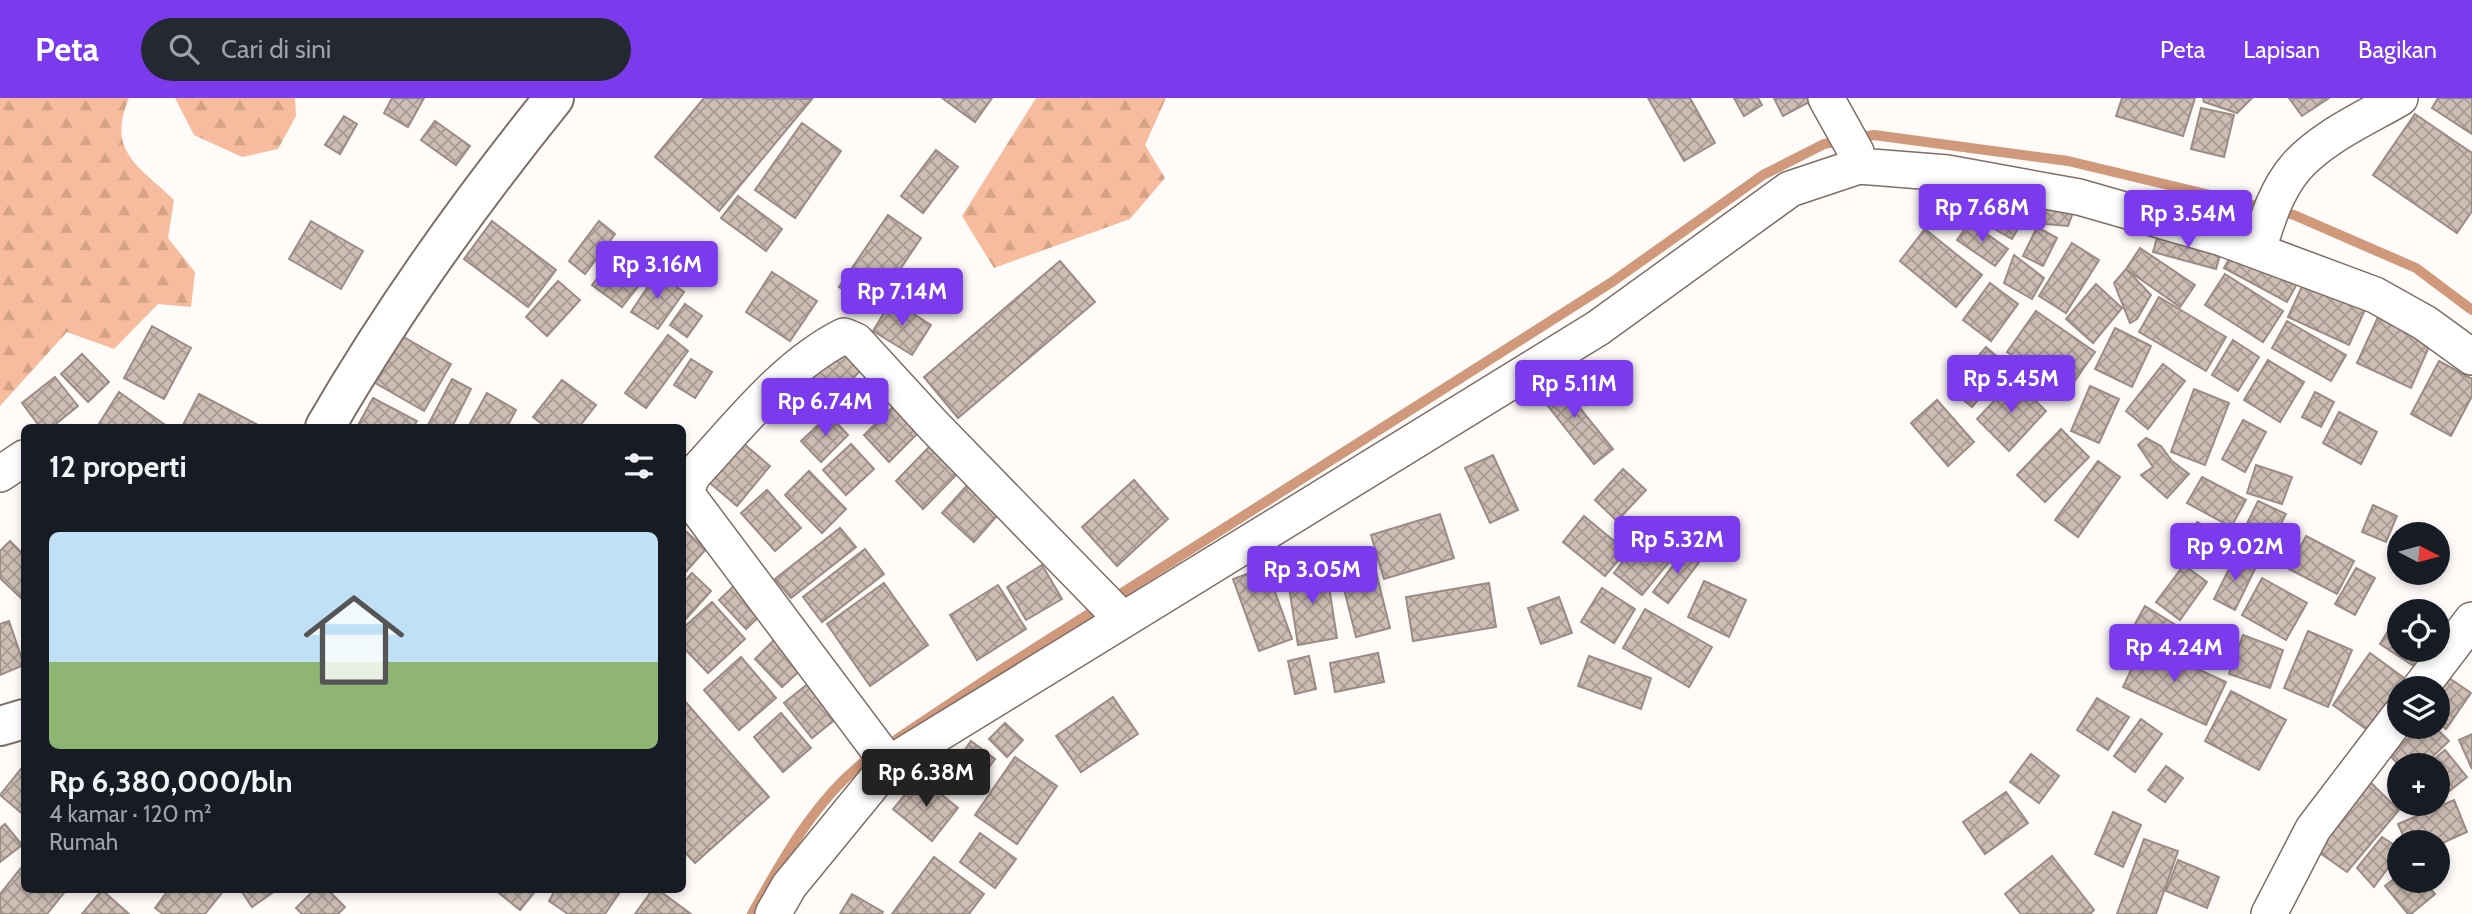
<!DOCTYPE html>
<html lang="id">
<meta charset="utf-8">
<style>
:root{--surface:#171b24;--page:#242831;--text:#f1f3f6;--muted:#9ea1a6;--accent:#7c3aed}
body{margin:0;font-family:Cabin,sans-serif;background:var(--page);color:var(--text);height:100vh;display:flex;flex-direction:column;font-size:26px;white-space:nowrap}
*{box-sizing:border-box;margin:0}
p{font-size:23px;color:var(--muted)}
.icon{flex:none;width:38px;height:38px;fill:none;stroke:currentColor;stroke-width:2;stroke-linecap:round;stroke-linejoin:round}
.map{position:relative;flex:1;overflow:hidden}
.side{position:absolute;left:21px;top:326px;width:665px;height:469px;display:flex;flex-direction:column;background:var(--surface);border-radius:10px;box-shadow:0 4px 10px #0003}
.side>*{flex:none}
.needle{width:46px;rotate:96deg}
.tools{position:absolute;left:2387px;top:424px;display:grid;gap:14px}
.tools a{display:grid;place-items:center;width:63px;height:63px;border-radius:50%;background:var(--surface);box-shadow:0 4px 10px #0003;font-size:35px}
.price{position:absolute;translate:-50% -60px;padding:0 16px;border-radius:7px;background:var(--accent);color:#fff;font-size:23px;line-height:46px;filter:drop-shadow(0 2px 4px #0008)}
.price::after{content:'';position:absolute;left:50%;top:42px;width:21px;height:16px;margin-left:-10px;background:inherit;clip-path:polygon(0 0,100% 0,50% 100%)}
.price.on{background:#222;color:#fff}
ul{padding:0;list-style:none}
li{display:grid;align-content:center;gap:14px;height:371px;padding:0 28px}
li span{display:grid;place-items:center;height:217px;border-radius:10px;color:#555}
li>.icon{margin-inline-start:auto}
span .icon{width:126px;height:126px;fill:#fffc;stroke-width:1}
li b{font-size:30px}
h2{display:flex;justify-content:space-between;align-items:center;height:84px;padding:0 28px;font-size:30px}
header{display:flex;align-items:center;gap:42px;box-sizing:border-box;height:98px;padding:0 35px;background:var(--accent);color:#fff}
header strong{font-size:33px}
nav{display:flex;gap:38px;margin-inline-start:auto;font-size:24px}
.search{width:490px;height:63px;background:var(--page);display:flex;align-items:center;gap:18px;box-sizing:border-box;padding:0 24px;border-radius:38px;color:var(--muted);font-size:26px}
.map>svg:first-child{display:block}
.forest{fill:url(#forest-firs)}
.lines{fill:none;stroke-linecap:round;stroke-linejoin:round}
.stream{stroke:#d1997b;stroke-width:10}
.building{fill:url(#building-cross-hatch);stroke:#9b8c84;stroke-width:2}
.minor-casing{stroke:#7e6f67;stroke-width:38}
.tertiary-casing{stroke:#7e6f67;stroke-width:42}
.minor{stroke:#fff;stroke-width:35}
.tertiary{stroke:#fff;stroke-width:38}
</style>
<header>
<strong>Peta</strong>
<div class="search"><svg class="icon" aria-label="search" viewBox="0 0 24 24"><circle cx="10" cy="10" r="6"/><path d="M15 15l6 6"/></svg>Cari di sini</div>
<nav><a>Peta</a><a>Lapisan</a><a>Bagikan</a></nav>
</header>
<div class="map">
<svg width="2472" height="816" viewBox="0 0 2472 816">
<defs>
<pattern id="forest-firs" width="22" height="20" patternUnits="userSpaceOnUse" patternTransform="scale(1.75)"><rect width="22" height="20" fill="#f6bc9d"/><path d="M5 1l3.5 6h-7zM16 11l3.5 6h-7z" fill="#d3a287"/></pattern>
<pattern id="building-cross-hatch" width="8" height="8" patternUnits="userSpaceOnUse" patternTransform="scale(1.75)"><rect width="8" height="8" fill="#cdbdb4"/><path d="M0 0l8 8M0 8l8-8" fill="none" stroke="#a79a92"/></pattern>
</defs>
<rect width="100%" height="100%" fill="#fefbf9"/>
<!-- forest -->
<path class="forest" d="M 0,0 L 129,0 C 106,54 139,68 174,102 L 168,140 L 195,174 L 191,209 L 158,206 L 114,251 L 67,234 L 0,308 Z
M 175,0 L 295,0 L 296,18 L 278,51 L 242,59 L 194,37 Z
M 1036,0 L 1166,0 L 1145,47 L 1165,80 L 1130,121 L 994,170 L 962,118 Z"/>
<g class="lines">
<!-- stream -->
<path class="stream" d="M 897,641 L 999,573 L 1612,184 L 1763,77 L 1824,46 L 1874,37 L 2068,63 L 2294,117 L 2416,170 L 2472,212
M 752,816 C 783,760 821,692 875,656"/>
</g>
<!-- building -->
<path class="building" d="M 392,0 L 424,0 L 408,29 L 384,15 Z
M 704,0 L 812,1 L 719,113 L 655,59 Z
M 942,0 L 992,0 L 975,24 Z
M 1648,0 L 1690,0 L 1715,45 L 1684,63 Z
M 1734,0 L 1758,0 L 1762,7 L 1744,18 Z
M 1774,0 L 1812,0 L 1813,2 L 1783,18 Z
M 2122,0 L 2195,0 L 2183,38 L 2116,18 Z
M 2203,0 L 2252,0 L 2237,15 L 2204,4 Z
M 2289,0 L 2329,0 L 2302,18 Z
M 2438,0 L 2472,0 L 2472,36 L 2432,10 Z
M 2201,10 L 2234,17 L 2224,59 L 2191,51 Z
M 2415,16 L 2472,55 L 2472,113 L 2457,135 L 2373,77 Z
M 344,18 L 357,26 L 340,56 L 325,47 Z
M 435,23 L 470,48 L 456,67 L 421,42 Z
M 802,25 L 841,53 L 795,120 L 755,92 Z
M 936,52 L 958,69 L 923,115 L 901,98 Z
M 1972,88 L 2030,103 L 2025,117 L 1983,94 L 1971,116 L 1967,111 Z
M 738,98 L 782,131 L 766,153 L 721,120 Z
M 1985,99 L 2023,122 L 2012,141 L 1973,119 Z
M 2035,100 L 2074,112 L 2068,128 L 2045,126 L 2029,118 Z
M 888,117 L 921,140 L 873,212 L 839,189 Z
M 311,123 L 363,153 L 341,191 L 289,161 Z
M 492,123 L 556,172 L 528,209 L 464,161 Z
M 599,123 L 615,136 L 585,176 L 569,163 Z
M 1970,124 L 2008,151 L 1995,168 L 1957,142 Z
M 2037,129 L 2057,140 L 2043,168 L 2023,158 Z
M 1925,131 L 1982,177 L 1956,209 L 1900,163 Z
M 2159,133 L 2222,150 L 2216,171 L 2153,154 Z
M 2072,145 L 2099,162 L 2066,215 L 2039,198 Z
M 624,146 L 653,169 L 622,209 L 592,187 Z
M 2140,150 L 2195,187 L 2180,209 L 2126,171 Z
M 2235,150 L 2298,184 L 2287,204 L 2224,170 Z
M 2014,157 L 2044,180 L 2032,201 L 2004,185 Z
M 1060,163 L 1095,204 L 958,320 L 924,279 Z
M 2126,171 L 2151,197 L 2137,221 L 2130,225 L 2114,185 Z
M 772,174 L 817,203 L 790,243 L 746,214 Z
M 657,175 L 684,194 L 658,231 L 631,214 Z
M 2308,175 L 2369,203 L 2349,247 L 2288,219 Z
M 2225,176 L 2283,213 L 2263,244 L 2205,207 Z
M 558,183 L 580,202 L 547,238 L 526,219 Z
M 1990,185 L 2018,206 L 1991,243 L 1963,222 Z
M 2096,186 L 2122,210 L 2093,245 L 2066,221 Z
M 2159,199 L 2226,239 L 2206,273 L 2139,234 Z
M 892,202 L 931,227 L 912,257 L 873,233 Z
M 685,206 L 702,218 L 687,239 L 670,227 Z
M 2036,213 L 2095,254 L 2066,295 L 2007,254 Z
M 2378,219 L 2431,244 L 2411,290 L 2357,265 Z
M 2287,223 L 2346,257 L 2331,283 L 2272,250 Z
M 152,228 L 191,250 L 164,301 L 124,280 Z
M 2115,230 L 2151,248 L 2132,289 L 2095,271 Z
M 668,237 L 688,253 L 646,310 L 625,295 Z
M 402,238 L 451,266 L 424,313 L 375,285 Z
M 2233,242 L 2259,259 L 2238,293 L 2212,277 Z
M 838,249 L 860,273 L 826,308 L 803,281 Z
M 1986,249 L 2007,267 L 1972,309 L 1950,291 Z
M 82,256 L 109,284 L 88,304 L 61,276 Z
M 691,261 L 712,274 L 695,300 L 674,287 Z
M 2268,262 L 2304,284 L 2280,324 L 2244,302 Z
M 2439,263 L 2472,281 L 2472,298 L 2451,338 L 2411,316 Z
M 2163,266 L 2185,283 L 2148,331 L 2126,313 Z
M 1554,278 L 1613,351 L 1594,366 L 1536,293 Z
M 55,279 L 78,308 L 52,329 L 40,329 L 22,305 Z
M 452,281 L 471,291 L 452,329 L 427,329 Z
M 562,282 L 596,307 L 579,329 L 546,329 L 533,319 Z
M 2014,282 L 2046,313 L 2009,353 L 1977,321 Z
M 2090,288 L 2119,301 L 2099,345 L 2071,333 Z
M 2194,291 L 2229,305 L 2205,367 L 2171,354 Z
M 119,294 L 168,329 L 97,329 Z
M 2315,294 L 2334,304 L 2321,329 L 2302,319 Z
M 487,295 L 516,312 L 507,329 L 468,329 Z
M 199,296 L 262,329 L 182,329 Z
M 373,300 L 417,323 L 413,329 L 357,329 Z
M 1937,302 L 1974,344 L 1948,368 L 1911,325 Z
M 898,304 L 923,330 L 889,364 L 864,337 Z
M 2339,314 L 2377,334 L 2361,366 L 2323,345 Z
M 829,317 L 848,337 L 821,364 L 801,343 Z
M 2243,322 L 2266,334 L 2245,374 L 2222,361 Z
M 2061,331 L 2089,359 L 2045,404 L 2017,377 Z
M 737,340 L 770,368 L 737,408 L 704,380 Z
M 2146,340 L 2161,348 L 2172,363 L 2189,376 L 2167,400 L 2141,377 L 2153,369 L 2138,347 Z
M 851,346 L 874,371 L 846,397 L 823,372 Z
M 932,346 L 959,374 L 923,411 L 896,383 Z
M 1493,357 L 1518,412 L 1490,425 L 1465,370 Z
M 2098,363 L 2120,379 L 2078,439 L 2055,422 Z
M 2256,367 L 2292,379 L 2282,406 L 2247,395 Z
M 1623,371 L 1646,392 L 1617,423 L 1595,402 Z
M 809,373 L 846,411 L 822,435 L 785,397 Z
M 2202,379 L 2246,402 L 2231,429 L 2187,405 Z
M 1134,382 L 1168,421 L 1117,468 L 1082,429 Z
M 971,383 L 1002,412 L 974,444 L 942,415 Z
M 767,392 L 801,430 L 775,453 L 741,415 Z
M 2258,403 L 2286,416 L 2264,460 L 2237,446 Z
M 2373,407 L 2397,418 L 2386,444 L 2362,434 Z
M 1440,416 L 1454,460 L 1384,481 L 1371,437 Z
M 1584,418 L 1626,453 L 1605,478 L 1563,444 Z
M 2197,424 L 2230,441 L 2216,467 L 2183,450 Z
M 682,430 L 706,451 L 682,478 Z
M 840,430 L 856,449 L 791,500 L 775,481 Z
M 1645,435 L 1674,458 L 1642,497 L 1614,475 Z
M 2306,438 L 2354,463 L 2337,496 L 2289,471 Z
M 10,443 L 24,457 L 24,503 L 0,480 L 0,453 Z
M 865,451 L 884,476 L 822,524 L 803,499 Z
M 1685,452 L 1700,463 L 1668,505 L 1653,494 Z
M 2235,459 L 2256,469 L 2235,512 L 2214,501 Z
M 1042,467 L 1062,501 L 1026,522 L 1007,489 Z
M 2184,467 L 2207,484 L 2180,522 L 2156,504 Z
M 1266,469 L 1292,541 L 1259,553 L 1233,481 Z
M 1326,470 L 1337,540 L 1298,547 L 1287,476 Z
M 1375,470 L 1390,530 L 1356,539 L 1341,479 Z
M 2356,470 L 2375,480 L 2355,517 L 2335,506 Z
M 692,475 L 711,493 L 684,523 L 682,486 Z
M 2262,480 L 2307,505 L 2286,542 L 2242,517 Z
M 1704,483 L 1746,502 L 1729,539 L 1688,519 Z
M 737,485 L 764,514 L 746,531 L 719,502 Z
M 884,485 L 928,547 L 870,588 L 827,526 Z
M 1489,485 L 1496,529 L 1413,543 L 1406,499 Z
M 998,487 L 1026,531 L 977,562 L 950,517 Z
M 1602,490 L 1635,511 L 1614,545 L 1581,524 Z
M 1559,499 L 1572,535 L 1541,546 L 1528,510 Z
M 712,504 L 745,541 L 708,575 L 682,548 L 682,531 Z
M 2145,508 L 2182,531 L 2186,545 L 2180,550 L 2166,546 L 2135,526 Z
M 1645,511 L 1712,549 L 1689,589 L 1623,550 Z
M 2399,515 L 2399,551 L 2428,551 L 2415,569 L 2380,546 Z
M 9,523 L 24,567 L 0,577 L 0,526 Z
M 2308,533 L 2352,552 L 2328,609 L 2284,590 Z
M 2243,537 L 2283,552 L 2270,590 L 2229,576 Z
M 777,539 L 805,568 L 782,589 L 755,561 Z
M 2143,546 L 2226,584 L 2206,627 L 2123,589 Z
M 1378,555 L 1384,584 L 1335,594 L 1330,565 Z
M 2370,555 L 2411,585 L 2407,590 L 2399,590 L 2399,600 L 2373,636 L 2333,607 Z
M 1309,558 L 1316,591 L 1295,596 L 1288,563 Z
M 1589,558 L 1651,580 L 1641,611 L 1578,588 Z
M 741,559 L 776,600 L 739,632 L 704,592 Z
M 2442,575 L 2471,595 L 2446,631 L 2438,625 L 2438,590 Z
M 809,585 L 837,620 L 812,640 L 784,605 Z
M 2231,593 L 2286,622 L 2259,672 L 2205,643 Z
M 1113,599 L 1138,636 L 1081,674 L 1056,638 Z
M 682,600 L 769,699 L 695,765 L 682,751 Z
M 2097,600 L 2129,619 L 2108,652 L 2077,632 Z
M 781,615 L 811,650 L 783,674 L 754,639 Z
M 2141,621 L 2162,636 L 2135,674 L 2114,658 Z
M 1005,625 L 1023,642 L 1007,659 L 989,641 Z
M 2421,628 L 2434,628 L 2449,643 L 2424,667 L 2399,667 L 2390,658 Z
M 2472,636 L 2472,671 L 2459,642 Z
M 971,643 L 995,661 L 981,680 L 957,663 Z
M 2445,652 L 2467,679 L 2438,702 L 2438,667 L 2427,667 Z
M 2031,656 L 2059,678 L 2039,705 L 2010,684 Z
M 1015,659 L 1057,688 L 1017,746 L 975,717 Z
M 24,667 L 24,717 L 0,697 Z
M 2166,668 L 2183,680 L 2165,704 L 2148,692 Z
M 920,679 L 958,710 L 932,743 L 893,711 Z
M 2367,681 L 2399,712 L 2347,774 L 2310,748 Z
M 2006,694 L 2028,725 L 1985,756 L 1963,724 Z
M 2454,702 L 2467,734 L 2438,747 L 2438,744 L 2406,744 L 2398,726 Z
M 2113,714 L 2141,727 L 2123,769 L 2095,756 Z
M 5,726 L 22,747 L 0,764 L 0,730 Z
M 980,735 L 1016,761 L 995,790 L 960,764 Z
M 2382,739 L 2399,750 L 2399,755 L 2374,789 L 2357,770 Z
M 2144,741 L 2178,753 L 2156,816 L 2117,816 Z
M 2052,758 L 2094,812 L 2090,816 L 2021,816 L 2005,796 Z
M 934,759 L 984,796 L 969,816 L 892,816 Z
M 2178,762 L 2219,779 L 2207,810 L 2166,793 Z
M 24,766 L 24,791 L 67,791 L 47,816 L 0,816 L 0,796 Z
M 2399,777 L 2399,782 L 2424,782 L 2435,796 L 2411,816 L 2408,816 L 2385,788 Z
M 169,791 L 222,791 L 224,792 L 205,816 L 163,816 L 155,810 Z
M 240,791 L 278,791 L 252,809 Z
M 315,791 L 327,791 L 345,809 L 338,816 L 302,816 L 296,810 Z
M 494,791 L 537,791 L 520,812 Z
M 556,791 L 622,791 L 605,816 L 568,816 L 549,803 Z
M 653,791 L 657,791 L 691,816 L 635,816 Z
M 102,792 L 129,816 L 82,816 Z
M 852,796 L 883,814 L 882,816 L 840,816 Z"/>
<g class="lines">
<!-- minor casing -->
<g class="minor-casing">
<path id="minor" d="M 1826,0 L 1856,54 L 1859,68
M 2258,152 C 2267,123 2276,92 2296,69 C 2322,39 2366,20 2400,0
M 0,376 L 24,360
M 2420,590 L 2472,522
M 889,666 L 685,394 L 693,377 C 738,329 784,268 844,238 L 856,243 L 934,328 L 1122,521
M 773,816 L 789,788 L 889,666 L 1598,230 L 1790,91 L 1859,68 L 1947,75 L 2079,99 L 2222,140 L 2375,197 L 2425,225 L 2472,259
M 2269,816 L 2313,731 L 2399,618"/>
</g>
<!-- tertiary casing -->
<g class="tertiary-casing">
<path id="tertiary" d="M 325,329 C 392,213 470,104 554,0
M 0,628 L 24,621"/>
</g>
<!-- minor -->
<use href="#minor" class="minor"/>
<!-- tertiary -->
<use href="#tertiary" class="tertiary"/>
</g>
</svg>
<div class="tools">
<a><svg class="needle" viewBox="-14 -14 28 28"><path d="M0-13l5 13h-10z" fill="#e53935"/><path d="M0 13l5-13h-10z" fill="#9ea1a6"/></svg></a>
<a><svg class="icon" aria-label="locate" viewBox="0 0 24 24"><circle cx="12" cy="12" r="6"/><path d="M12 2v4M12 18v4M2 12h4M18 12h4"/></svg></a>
<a><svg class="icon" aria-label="layers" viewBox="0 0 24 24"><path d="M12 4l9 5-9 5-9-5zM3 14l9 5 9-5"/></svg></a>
<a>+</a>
<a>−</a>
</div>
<b class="price" style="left:1982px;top:146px">Rp 7.68M</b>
<b class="price" style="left:2188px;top:152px">Rp 3.54M</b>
<b class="price" style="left:657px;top:203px">Rp 3.16M</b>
<b class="price" style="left:902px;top:230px">Rp 7.14M</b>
<b class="price" style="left:2011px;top:317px">Rp 5.45M</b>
<b class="price" style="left:1574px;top:322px">Rp 5.11M</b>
<b class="price" style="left:825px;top:340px">Rp 6.74M</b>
<b class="price" style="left:1677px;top:478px">Rp 5.32M</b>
<b class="price" style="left:2235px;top:485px">Rp 9.02M</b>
<b class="price" style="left:1312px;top:508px">Rp 3.05M</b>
<b class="price" style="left:2174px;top:586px">Rp 4.24M</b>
<b class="price on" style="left:926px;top:711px">Rp 6.38M</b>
<section class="side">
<h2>12 properti<svg class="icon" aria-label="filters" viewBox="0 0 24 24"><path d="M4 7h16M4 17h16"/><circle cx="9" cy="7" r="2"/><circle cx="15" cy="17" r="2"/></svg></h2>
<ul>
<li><span style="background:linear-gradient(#bfe0f5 60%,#8fb573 0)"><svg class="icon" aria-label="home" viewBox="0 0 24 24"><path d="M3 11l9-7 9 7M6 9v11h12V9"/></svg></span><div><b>Rp 6,380,000/bln</b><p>4 kamar · 120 m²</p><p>Rumah</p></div></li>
</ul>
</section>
</div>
